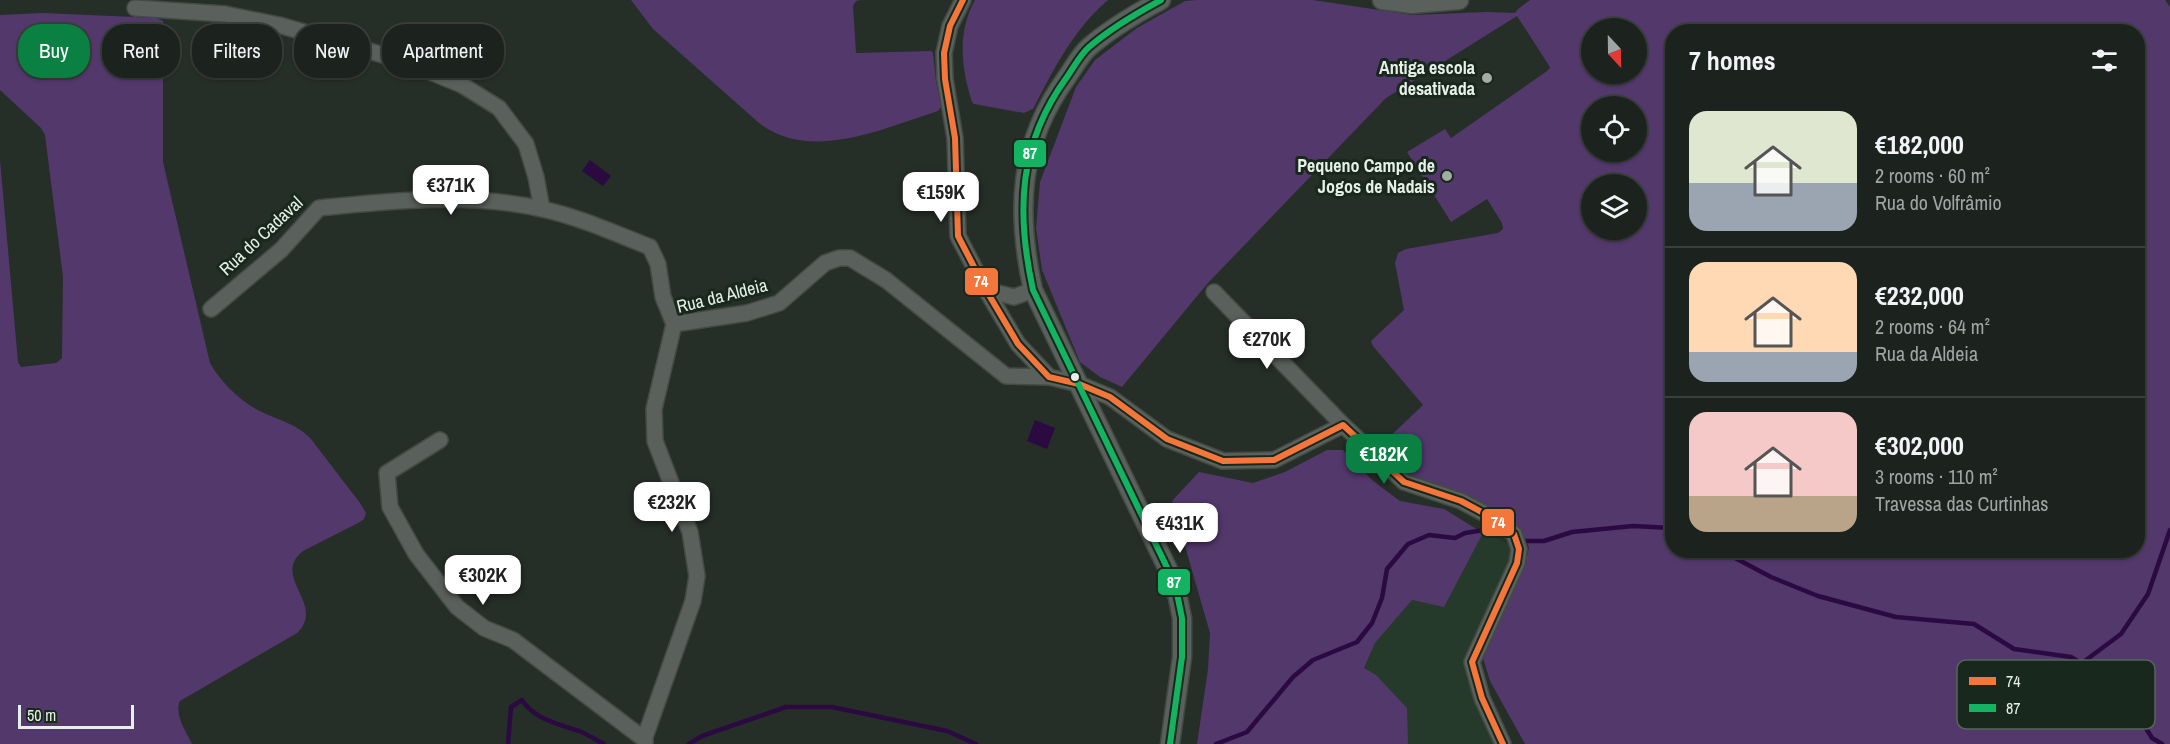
<!DOCTYPE html>
<meta charset="utf-8">
<style>
:root{--surface:#1c221e;--page:#252a27;--text:#f1f3f6;--muted:#a0a4a4;--line:#3a3f3c;--accent:#0b8043}
body{margin:0;font-family:"Archivo Narrow",sans-serif;background:var(--page);color:var(--text);height:100vh;display:flex;flex-direction:column;font-size:22px;white-space:nowrap}
*{box-sizing:border-box;margin:0}
p{font-size:20px;color:var(--muted)}
.icon{flex:none;width:33px;height:33px;fill:none;stroke:currentColor;stroke-width:2;stroke-linecap:round;stroke-linejoin:round}
.map{position:relative;flex:1;overflow:hidden}
.details{position:absolute;left:1665px;top:24px;width:480px;height:534px;display:flex;flex-direction:column;background:var(--surface);border-radius:24px;box-shadow:0 2px 4px #0004,0 0 0 2px var(--line)}
.details>*{flex:none}
.guide{position:absolute;left:18px;top:24px;width:570px;height:54px;display:flex;gap:12px}
.needle{width:39px;rotate:158deg}
.tools{position:absolute;left:1581px;top:18px;display:grid;gap:12px}
.tools a{display:grid;place-items:center;width:66px;height:66px;border-radius:50%;background:var(--surface);box-shadow:0 2px 4px #0004,0 0 0 2px var(--line);font-size:30px}
.scale{position:absolute;left:18px;bottom:15px;width:116px;box-sizing:border-box;padding-left:6px;border:3px solid #e6f0e8;border-top:0;font-size:16px;line-height:21px;white-space:nowrap;color:#e6f0e8;-webkit-text-stroke:4px #19281d;paint-order:stroke}
.price{position:absolute;translate:-50% -51px;padding:0 14px;border-radius:12px;background:#fff;color:#222;font-size:20px;line-height:39px;filter:drop-shadow(0 2px 3px #0008)}
.price::after{content:'';position:absolute;left:50%;top:36px;width:18px;height:14px;margin-left:-9px;background:inherit;clip-path:polygon(0 0,100% 0,50% 100%)}
.price.active{background:var(--accent);color:#fff}
ul{padding:0;list-style:none}
li{display:flex;align-items:center;gap:18px;height:150px;padding:0 24px}
li+li{border-top:2px solid var(--line)}
li span{display:grid;place-items:center;flex:none;width:168px;height:120px;border-radius:18px;color:#555}
li>.icon{margin-inline-start:auto}
span .icon{width:72px;height:72px;fill:#fffc;stroke-width:1}
li b{font-size:26px}
h2{display:flex;justify-content:space-between;align-items:center;height:72px;padding:0 24px;font-size:26px}
.chip{padding:0 21px;border-radius:24px;background:var(--surface);box-shadow:0 2px 4px #0004,0 0 0 2px var(--line);font-size:21px;line-height:54px}
.chip.active{background:var(--accent);color:#fff}
.map>svg:first-child{display:block}
.built{fill:#263a2b}
.green{fill:#53386c;fill-rule:evenodd}
.water{fill:#2b0a42}
.lines{fill:none;stroke-linecap:round;stroke-linejoin:round}
.stream{stroke:#2b0a42;stroke-width:4.5}
.minor-casing{stroke:#434a44;stroke-width:18}
.tertiary-casing{stroke:#434a44;stroke-width:21}
.minor{stroke:#5a605b;stroke-width:15}
.tertiary{stroke:#5a605b;stroke-width:18}
.bus-1-casing{stroke:#19281d;stroke-width:10}
.bus-2-casing{stroke:#19281d;stroke-width:10}
.bus-1{stroke:#f5763a;stroke-width:6}
.bus-2{stroke:#13b361;stroke-width:6}
.poi-dot{fill:#a3aca5;stroke:#19281d;stroke-width:2}
.bus-dot{fill:#e6f0e8;stroke:#19281d;stroke-width:2}
.labels{text-anchor:middle;stroke-width:6;stroke-linejoin:round;paint-order:stroke}
.poi-label{font-size:18px;font-weight:bold;fill:#e6f0e8;stroke:#19281d;text-anchor:end}
.street-label{font-size:18px;fill:#e6f0e8;stroke:#19281d}
.key{fill:#19281d;stroke:#56645a;stroke-width:1.5}
.key-label{font-size:16px;fill:#e6f0e8}
.line-badge{stroke:#19281d;stroke-width:2}
.badge-label{font-size:16px;text-anchor:middle;font-weight:bold;fill:#fff}
</style>
<div class="map">
<svg width="2170" height="744" viewBox="0 0 2170 744">
<rect width="100%" height="100%" fill="#262e28"/>
<!-- built -->
<path class="built" d="M 1483,533 L 1512,545 L 1512,565 L 1465,666 L 1495,744 L 1407,744 L 1364,669 L 1375,643 L 1412,600 L 1444,606 Z"/>
<!-- green -->
<path class="green" d="M 631,0 L 861,0 L 856,1 L 853,6 L 856,53 L 931,51 L 933,53 L 936,81 L 941,107 L 938,111 C 884,128 810,163 759,123 L 653,29 Z
M 975,0 L 1108,0 C 1073,30 1054,69 1033,109 L 1024,113 L 974,104 L 972,102 C 961,68 957,32 975,0 Z
M 1197,0 L 1313,0 L 1412,15 L 1486,12 L 1515,13 L 1518,9 L 1530,0 L 2165,0 L 2170,7 L 2170,744 L 1525,744 L 1490,681 L 1483,658 L 1527,556 L 1529,547 L 1525,539 L 1508,519 L 1495,509 L 1464,495 L 1408,480 L 1379,451 L 1380,446 L 1423,405 L 1373,346 L 1371,341 L 1404,310 L 1395,263 L 1398,253 L 1406,249 L 1498,233 L 1503,229 L 1502,223 L 1487,199 L 1451,222 L 1407,152 L 1445,129 L 1451,138 L 1547,71 L 1550,68 L 1548,64 L 1517,16 L 1386,98 L 1207,284 L 1122,387 L 1100,377 L 1080,362 L 1042,270 L 1036,228 L 1040,182 L 1076,87 L 1095,60 L 1137,28 L 1185,1 ZM 1592,28 L 1636,28 L 1636,74 L 1592,74 ZM 1672,32 L 2138,32 L 2138,550 L 1672,550 ZM 1592,106 L 1636,106 L 1636,152 L 1592,152 ZM 1592,184 L 1636,184 L 1636,230 L 1592,230 Z
M 43,13 L 156,18 L 163,21 L 163,162 L 210,363 C 221,383 244,405 266,414 C 284,422 296,424 311,439 L 360,503 L 366,513 L 364,519 L 360,522 L 303,551 C 270,577 327,604 297,633 L 180,701 C 174,715 186,731 192,744 L 0,744 L 0,160 L 18,362 L 21,367 L 56,363 L 62,358 L 63,277 L 45,135 L 41,128 L 0,90 L 0,15 Z
M 1327,450 L 1343,450 L 1373,481 L 1400,501 L 1444,509 L 1483,533 L 1444,607 L 1412,600 L 1375,643 L 1364,668 L 1376,675 L 1407,708 L 1408,744 L 1197,744 L 1208,669 L 1210,633 L 1172,501 L 1199,472 L 1253,483 L 1285,472 Z"/>
<!-- water -->
<path class="water" d="M 590,160 L 611,176 L 603,186 L 582,171 Z
M 1035,420 L 1055,428 L 1047,449 L 1027,441 Z"/>
<g class="lines">
<!-- stream -->
<path class="stream" d="M 1521,541 L 1544,541 L 1572,532 L 1633,526 L 1672,528
M 1720,550 L 1771,577 L 1818,596 L 1896,617 L 1974,624 L 2014,649 L 2071,657 L 2121,688 L 2152,738 L 2162,744
M 2082,663 L 2121,634 L 2148,594 L 2170,530
M 508,744 L 511,707 L 522,700 C 534,719 558,724 579,731 C 587,734 596,740 604,744
M 689,744 L 702,736 L 786,707 L 832,707 L 947,731 L 976,744
M 1216,744 L 1247,732 L 1293,677 L 1313,660 L 1357,642 L 1372,623 L 1382,598 L 1387,569 L 1408,544 L 1429,535 L 1455,538 L 1465,533 L 1490,529 L 1510,538"/>
<!-- minor casing -->
<g class="minor-casing">
<path id="minor" d="M 963,0 L 950,26 L 944,53 L 945,79 L 955,138 L 958,236 L 986,290 L 1018,344 L 1049,377 L 1079,384 L 1110,397 L 1167,439 L 1223,461 L 1274,460 L 1343,425 L 1404,482 L 1461,501 L 1491,517 L 1514,534 L 1519,549 L 1517,563 L 1472,662 L 1482,698 L 1503,744
M 135,8 L 225,14 L 279,25 L 404,61 L 462,85 L 499,108 L 526,144 L 536,177 L 542,209
M 986,290 L 1014,297 L 1033,290
M 1214,292 L 1343,425
M 211,309 L 281,250 L 319,208 C 393,201 468,192 542,209 C 579,217 614,233 650,247 L 658,264 L 663,297 L 674,324
M 674,324 L 747,313 L 779,303 L 825,263 L 839,258 L 850,258 L 886,280 L 1006,376 L 1049,377
M 440,440 L 387,473 L 390,507 L 416,554 L 457,607 L 484,628 L 513,640 L 640,736 L 645,737
M 645,744 L 645,737 L 693,601 L 697,576 L 690,532 L 655,441 L 654,409 L 674,324"/>
</g>
<!-- tertiary casing -->
<g class="tertiary-casing">
<path id="tertiary" d="M 1161,0 C 1135,14 1111,28 1089,47 C 1080,55 1074,67 1067,77 C 1018,144 1016,212 1033,290 L 1175,584 L 1182,618 L 1182,657 L 1170,744
M 1382,0 L 1412,4 L 1459,0"/>
</g>
<!-- minor -->
<use href="#minor" class="minor"/>
<!-- tertiary -->
<use href="#tertiary" class="tertiary"/>
<!-- bus-1 casing -->
<g class="bus-1-casing">
<path id="bus-1" d="M 963,0 L 950,26 L 944,53 L 945,79 L 955,138 L 958,236 L 986,290 L 1018,344 L 1049,377 L 1079,384 L 1110,397 L 1167,439 L 1223,461 L 1274,460 L 1343,425 L 1404,482 L 1461,501 L 1491,517 L 1514,534 L 1519,549 L 1517,563 L 1472,662 L 1482,698 L 1503,744"/>
</g>
<!-- bus-2 casing -->
<g class="bus-2-casing">
<path id="bus-2" d="M 1161,0 C 1135,14 1111,28 1089,47 C 1080,55 1074,67 1067,77 C 1018,144 1016,212 1033,290 L 1175,584 L 1182,618 L 1182,657 L 1170,744"/>
</g>
<!-- bus-1 -->
<use href="#bus-1" class="bus-1"/>
<!-- bus-2 -->
<use href="#bus-2" class="bus-2"/>
</g>
<!-- markers -->
<g class="poi-dot">
<circle cx="1487" cy="78" r="6"/>
<circle cx="1447" cy="176" r="6"/>
</g>
<circle class="bus-dot" cx="1075" cy="377" r="5"/>
<g class="labels">
<!-- poi labels -->
<g class="poi-label">
<text x="1475" y="74">Antiga escola<tspan x="1475" dy="21">desativada</tspan></text>
<text x="1435" y="172">Pequeno Campo de<tspan x="1435" dy="21">Jogos de Nadais</tspan></text>
</g>
<!-- street labels -->
<g class="street-label">
<text transform="translate(261 236) rotate(-43)" y="6">Rua do Cadaval</text>
<text transform="translate(722 296) rotate(-14)" y="6">Rua da Aldeia</text>
</g>
</g>
<!-- legend -->
<rect x="1957" y="660" width="198" height="69" rx="9" class="key"/>
<rect x="1969" y="677" width="27" height="8" fill="#f5763a"/>
<rect x="1969" y="704" width="27" height="8" fill="#13b361"/>
<g class="key-label">
<text x="2006" y="687">74</text>
<text x="2006" y="714">87</text>
</g>
<g class="line-badge">
<rect x="1013" y="139" width="34" height="29" rx="6" fill="#13b361"/>
<rect x="964" y="267" width="35" height="29" rx="6" fill="#f5763a"/>
<rect x="1481" y="508" width="34" height="29" rx="6" fill="#f5763a"/>
<rect x="1157" y="568" width="34" height="28" rx="6" fill="#13b361"/>
</g>
<g class="badge-label">
<text x="1030" y="159">87</text>
<text x="981" y="287">74</text>
<text x="1498" y="528">74</text>
<text x="1174" y="588">87</text>
</g>
</svg>
<div class="tools">
<a><svg class="needle" viewBox="-14 -14 28 28"><path d="M0-13l5 13h-10z" fill="#e53935"/><path d="M0 13l5-13h-10z" fill="#a0a4a4"/></svg></a>
<a><svg class="icon" aria-label="locate" viewBox="0 0 24 24"><circle cx="12" cy="12" r="6"/><path d="M12 2v4M12 18v4M2 12h4M18 12h4"/></svg></a>
<a><svg class="icon" aria-label="layers" viewBox="0 0 24 24"><path d="M12 4l9 5-9 5-9-5zM3 14l9 5 9-5"/></svg></a>
</div>
<div class="scale">50 m</div>
<b class="price" style="left:451px;top:216px">€371K</b>
<b class="price" style="left:941px;top:223px">€159K</b>
<b class="price" style="left:1267px;top:370px">€270K</b>
<b class="price active" style="left:1384px;top:485px">€182K</b>
<b class="price" style="left:672px;top:533px">€232K</b>
<b class="price" style="left:1180px;top:554px">€431K</b>
<b class="price" style="left:483px;top:606px">€302K</b>
<div class="guide">
<a class="chip active">Buy</a>
<a class="chip">Rent</a>
<a class="chip">Filters</a>
<a class="chip">New</a>
<a class="chip">Apartment</a>
</div>
<section class="details">
<h2>7 homes<svg class="icon" aria-label="filters" viewBox="0 0 24 24"><path d="M4 7h16M4 17h16"/><circle cx="9" cy="7" r="2"/><circle cx="15" cy="17" r="2"/></svg></h2>
<ul>
<li><span style="background:linear-gradient(#dfe7d0 60%,#9aa5b1 0)"><svg class="icon" aria-label="home" viewBox="0 0 24 24"><path d="M3 11l9-7 9 7M6 9v11h12V9"/></svg></span><div><b>€182,000</b><p>2 rooms · 60 m²</p><p>Rua do Volfrâmio</p></div></li>
<li><span style="background:linear-gradient(#ffd9b3 75%,#9aa5b1 0)"><svg class="icon" aria-label="home" viewBox="0 0 24 24"><path d="M3 11l9-7 9 7M6 9v11h12V9"/></svg></span><div><b>€232,000</b><p>2 rooms · 64 m²</p><p>Rua da Aldeia</p></div></li>
<li><span style="background:linear-gradient(#f6c9c9 70%,#b9a48a 0)"><svg class="icon" aria-label="home" viewBox="0 0 24 24"><path d="M3 11l9-7 9 7M6 9v11h12V9"/></svg></span><div><b>€302,000</b><p>3 rooms · 110 m²</p><p>Travessa das Curtinhas</p></div></li>
</ul>
</section>
</div>
